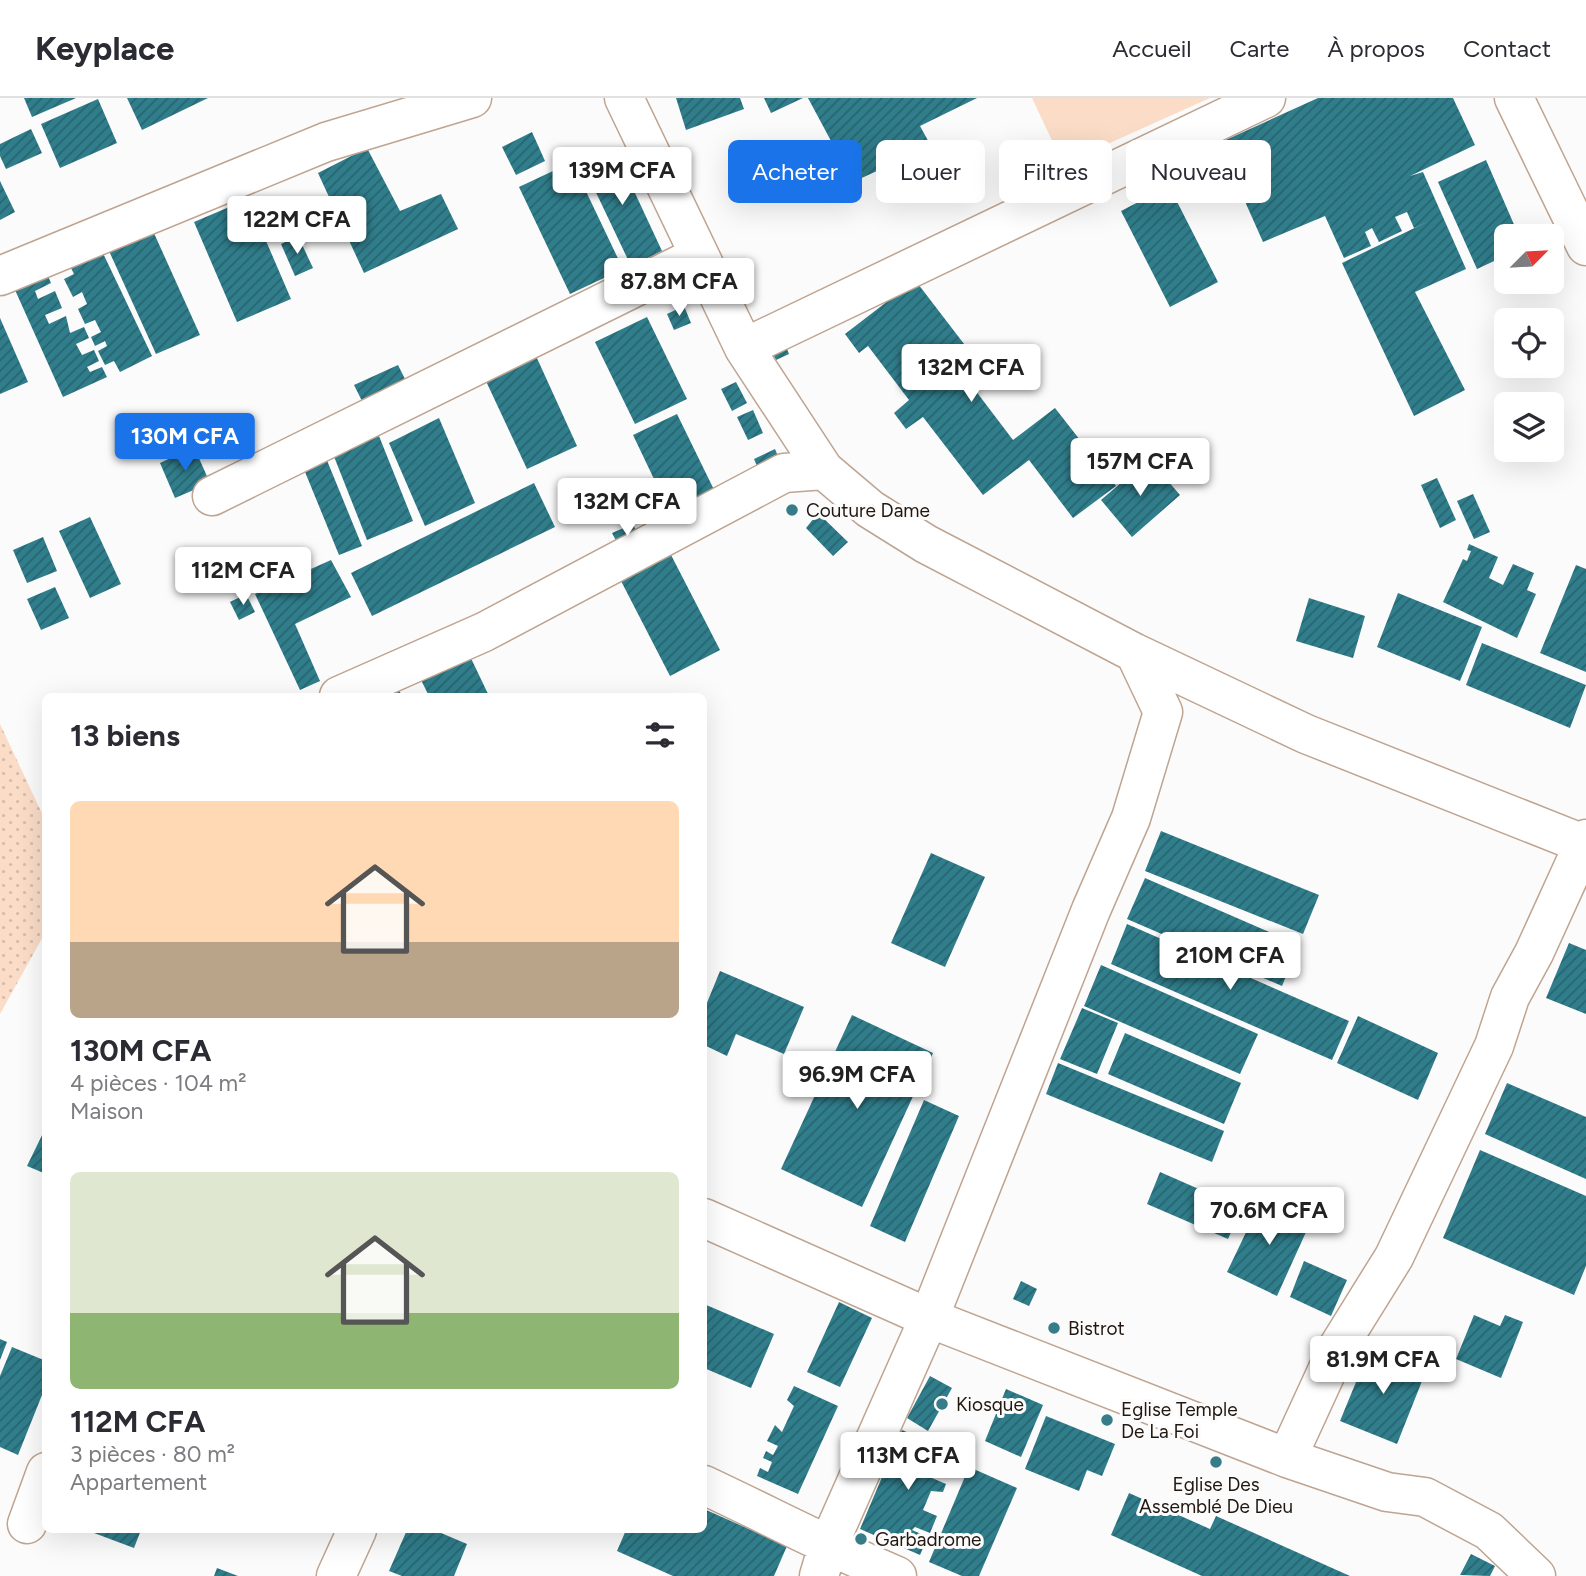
<!DOCTYPE html>
<html lang="fr">
<meta charset="utf-8">
<style>
:root{--surface:#fff;--page:#f2f2f3;--text:#2b2b33;--muted:#7c7c81;--line:#e1e1e2;--accent:#1a73e8}
body{margin:0;font-family:Figtree,sans-serif;background:var(--page);color:var(--text);height:100vh;display:flex;flex-direction:column;font-size:26px;white-space:nowrap}
*{box-sizing:border-box;margin:0}
p{font-size:23px;color:var(--muted)}
.icon{flex:none;width:38px;height:38px;fill:none;stroke:currentColor;stroke-width:2;stroke-linecap:round;stroke-linejoin:round}
.map{position:relative;flex:1;overflow:hidden}
.drawer{position:absolute;left:42px;top:595px;width:665px;height:840px;display:flex;flex-direction:column;background:var(--surface);border-radius:10px;box-shadow:0 7px 28px #0002}
.drawer>*{flex:none}
.banner{position:absolute;left:728px;top:42px;width:665px;height:63px;display:flex;gap:14px}
.needle{width:46px;rotate:66deg}
.tools{position:absolute;left:1494px;top:126px;display:grid;gap:14px}
.tools a{display:grid;place-items:center;width:70px;height:70px;border-radius:10px;background:var(--surface);box-shadow:0 7px 28px #0002;font-size:35px}
.price{position:absolute;translate:-50% -60px;padding:0 16px;border-radius:7px;background:#fff;color:#222;font-size:23px;line-height:46px;filter:drop-shadow(0 2px 4px #0008)}
.price::after{content:'';position:absolute;left:50%;top:42px;width:21px;height:16px;margin-left:-10px;background:inherit;clip-path:polygon(0 0,100% 0,50% 100%)}
.price.active{background:var(--accent);color:#fff}
ul{padding:0;list-style:none}
li{display:grid;align-content:center;gap:14px;height:371px;padding:0 28px}
li span{display:grid;place-items:center;height:217px;border-radius:10px;color:#555}
li>.icon{margin-inline-start:auto}
span .icon{width:126px;height:126px;fill:#fffc;stroke-width:1}
li b{font-size:30px}
h2{display:flex;justify-content:space-between;align-items:center;height:84px;padding:0 28px;font-size:30px}
.pill{padding:0 24px;border-radius:10px;background:var(--surface);box-shadow:0 7px 28px #0002;font-size:24px;line-height:63px}
.pill.active{background:var(--accent);color:#fff}
header{display:flex;align-items:center;gap:42px;box-sizing:border-box;height:98px;padding:0 35px;background:var(--surface);border-bottom:2px solid var(--line)}
header strong{font-size:33px}
nav{display:flex;gap:38px;margin-inline-start:auto;font-size:24px}
.map>svg:first-child{display:block}
.green{fill:#fadcc7}
.park{fill:url(#park-dots)}
.building{fill:url(#building-hatch)}
.lines{fill:none;stroke-linecap:round;stroke-linejoin:round}
.minor-casing{stroke:#bea491;stroke-width:41}
.minor{stroke:#fff;stroke-width:38}
.poi-dot{fill:#367c89;stroke:#fbfbfb;stroke-width:2.5}
.labels{text-anchor:middle;stroke-width:6;stroke-linejoin:round;paint-order:stroke}
.poi-label{font-size:19px;fill:#211710;stroke:#fbfbfb;text-anchor:start}
</style>
<header>
<strong>Keyplace</strong>
<nav><a>Accueil</a><a>Carte</a><a>À propos</a><a>Contact</a></nav>
</header>
<div class="map">
<svg width="1586" height="1478" viewBox="0 0 1586 1478">
<defs>
<pattern id="park-dots" width="8" height="8" patternUnits="userSpaceOnUse" patternTransform="scale(1.75)"><rect width="8" height="8" fill="#fadcc7"/><path d="M2 2h.1M6 6h.1" fill="none" stroke="#d6bcaa" stroke-width="1.8" stroke-linecap="round"/></pattern>
<pattern id="building-hatch" width="6" height="6" patternUnits="userSpaceOnUse" patternTransform="scale(1.75)"><rect width="6" height="6" fill="#307d8b"/><path d="M-1 1l2-2M0 6l6-6M5 7l2-2" fill="none" stroke="#286570"/></pattern>
</defs>
<rect width="100%" height="100%" fill="#fbfbfb"/>
<!-- green -->
<path class="green" d="M 1032,0 L 1210,0 L 1063,66 Z"/>
<!-- park -->
<path class="park" d="M 0,626 L 46,724 L 45,835 L 0,916 Z"/>
<!-- building -->
<path class="building" d="M 24,0 L 76,0 L 32,19 Z
M 127,0 L 208,0 L 142,32 Z
M 676,0 L 740,0 L 744,11 L 686,32 Z
M 764,0 L 803,0 L 771,15 Z
M 808,0 L 977,0 L 920,28 L 931,48 L 853,84 Z
M 1318,0 L 1453,0 L 1475,47 L 1410,78 L 1423,74 L 1466,171 L 1415,194 L 1465,292 L 1414,318 L 1342,165 L 1429,123 L 1414,130 L 1407,114 L 1395,119 L 1402,133 L 1379,144 L 1372,130 L 1365,134 L 1371,148 L 1344,160 L 1325,118 L 1263,144 L 1219,45 Z
M 98,1 L 117,45 L 60,70 L 41,26 Z
M 31,31 L 42,55 L 6,71 L 0,58 L 0,46 Z
M 532,34 L 545,63 L 516,77 L 502,49 Z
M 367,50 L 400,113 L 441,96 L 458,131 L 364,175 L 318,75 Z
M 614,50 L 662,153 L 631,168 L 582,65 Z
M 961,59 L 977,95 L 962,102 L 946,66 Z
M 1486,62 L 1519,138 L 1507,138 L 1507,157 L 1477,171 L 1438,84 Z
M 572,64 L 623,171 L 570,196 L 519,89 Z
M 0,83 L 15,114 L 0,122 Z
M 1169,88 L 1218,184 L 1170,209 L 1121,113 Z
M 248,101 L 291,201 L 237,224 L 194,124 Z
M 153,133 L 200,237 L 156,256 L 109,153 Z
M 298,138 L 313,170 L 295,178 L 281,146 Z
M 101,151 L 152,258 L 120,274 L 114,263 L 105,267 L 98,253 L 107,248 L 105,243 L 95,248 L 91,239 L 101,234 L 95,222 L 85,226 L 78,211 L 87,206 L 82,194 L 73,199 L 64,181 L 74,176 L 69,166 Z
M 44,169 L 51,185 L 35,193 L 38,201 L 55,193 L 62,210 L 45,217 L 49,226 L 66,218 L 70,235 L 84,229 L 89,240 L 76,246 L 82,257 L 94,252 L 99,263 L 87,269 L 90,274 L 102,269 L 107,279 L 63,299 L 11,183 Z
M 676,181 L 684,198 L 668,206 L 659,189 Z
M 915,182 L 984,272 L 969,284 L 1013,342 L 1055,310 L 1116,388 L 1073,420 L 1029,362 L 983,397 L 923,319 L 906,331 L 894,315 L 909,302 L 868,248 L 859,255 L 845,236 Z
M 684,208 L 691,225 L 674,232 L 667,216 Z
M 647,219 L 687,301 L 635,326 L 595,244 Z
M 0,220 L 28,284 L 0,296 Z
M 783,241 L 789,256 L 776,262 L 769,248 Z
M 536,258 L 577,348 L 527,371 L 485,281 Z
M 398,267 L 409,289 L 365,309 L 354,287 Z
M 736,284 L 747,305 L 732,313 L 721,291 Z
M 753,312 L 763,335 L 748,342 L 737,319 Z
M 677,316 L 720,404 L 675,425 L 633,337 Z
M 439,320 L 475,405 L 425,428 L 389,345 Z
M 379,338 L 413,423 L 367,442 L 333,356 Z
M 194,349 L 210,385 L 175,400 L 160,365 Z
M 775,351 L 782,368 L 761,378 L 754,361 Z
M 326,360 L 362,448 L 339,457 L 303,369 Z
M 1149,361 L 1180,397 L 1132,439 L 1101,402 Z
M 1437,380 L 1456,422 L 1440,430 L 1421,387 Z
M 534,385 L 555,429 L 372,518 L 351,475 Z
M 1473,396 L 1490,434 L 1474,441 L 1457,403 Z
M 818,415 L 848,444 L 833,458 L 806,430 Z
M 90,419 L 121,486 L 90,500 L 59,433 Z
M 633,426 L 641,444 L 622,454 L 612,435 Z
M 43,439 L 57,473 L 27,485 L 13,452 Z
M 1469,446 L 1498,459 L 1489,480 L 1503,487 L 1513,466 L 1534,475 L 1527,492 L 1536,496 L 1517,540 L 1443,504 L 1463,461 L 1467,463 L 1471,453 L 1467,452 Z
M 670,455 L 720,552 L 670,578 L 620,481 Z
M 331,462 L 351,499 L 295,526 L 320,583 L 300,592 L 255,496 Z
M 1576,467 L 1586,471 L 1586,574 L 1540,555 Z
M 55,489 L 69,520 L 41,532 L 27,501 Z
M 1398,495 L 1482,529 L 1460,583 L 1377,549 Z
M 246,496 L 255,514 L 239,522 L 230,504 Z
M 1309,500 L 1365,518 L 1353,560 L 1296,543 Z
M 1482,545 L 1586,587 L 1570,630 L 1466,587 Z
M 468,554 L 489,598 L 429,598 L 419,578 Z
M 398,590 L 402,598 L 380,598 Z
M 1161,733 L 1319,797 L 1303,836 L 1145,773 Z
M 931,755 L 985,779 L 945,869 L 891,845 Z
M 1145,780 L 1299,847 L 1282,888 L 1127,821 Z
M 1127,826 L 1349,923 L 1332,962 L 1111,866 Z
M 1569,845 L 1586,852 L 1586,916 L 1546,900 Z
M 1101,867 L 1258,936 L 1240,976 L 1084,908 Z
M 720,873 L 804,909 L 784,956 L 736,936 L 727,958 L 704,947 L 704,912 Z
M 1082,910 L 1118,925 L 1097,976 L 1060,961 Z
M 852,917 L 933,955 L 862,1109 L 781,1071 Z
M 1358,918 L 1438,955 L 1418,1002 L 1337,965 Z
M 1125,935 L 1241,985 L 1224,1026 L 1108,976 Z
M 1058,965 L 1224,1033 L 1212,1064 L 1046,996 Z
M 1507,985 L 1586,1019 L 1586,1081 L 1485,1036 Z
M 924,1002 L 959,1018 L 905,1144 L 870,1128 Z
M 46,1029 L 46,1076 L 27,1068 Z
M 1480,1052 L 1586,1098 L 1586,1168 L 1574,1197 L 1443,1140 Z
M 1160,1074 L 1242,1110 L 1228,1141 L 1147,1106 Z
M 1263,1099 L 1311,1123 L 1277,1198 L 1227,1174 Z
M 1304,1163 L 1347,1182 L 1331,1218 L 1290,1199 Z
M 1021,1183 L 1037,1191 L 1029,1208 L 1013,1201 Z
M 839,1204 L 872,1220 L 840,1289 L 807,1274 Z
M 704,1206 L 774,1236 L 751,1290 L 704,1270 Z
M 1474,1217 L 1500,1228 L 1505,1217 L 1523,1224 L 1501,1280 L 1456,1261 Z
M 0,1241 L 7,1244 L 0,1262 Z
M 12,1249 L 46,1263 L 46,1287 L 18,1357 L 0,1349 L 0,1278 Z
M 1370,1250 L 1426,1273 L 1397,1346 L 1340,1323 Z
M 930,1278 L 952,1290 L 928,1333 L 907,1320 Z
M 794,1288 L 838,1308 L 798,1396 L 757,1378 L 760,1370 L 768,1374 L 772,1364 L 763,1360 L 766,1353 L 773,1357 L 778,1348 L 767,1343 L 775,1327 L 782,1334 L 794,1308 L 787,1302 Z
M 1006,1291 L 1043,1307 L 1021,1359 L 985,1343 Z
M 1046,1318 L 1115,1346 L 1102,1378 L 1087,1372 L 1079,1393 L 1025,1371 Z
M 902,1332 L 963,1358 L 956,1375 L 938,1367 L 932,1380 L 946,1386 L 943,1394 L 931,1393 L 923,1412 L 937,1418 L 930,1435 L 915,1429 L 912,1432 L 928,1439 L 920,1457 L 860,1431 Z
M 969,1369 L 1017,1390 L 979,1478 L 962,1478 L 929,1464 Z
M 1129,1395 L 1210,1431 L 1216,1418 L 1350,1478 L 1202,1478 L 1111,1437 Z
M 704,1411 L 787,1448 L 774,1478 L 673,1478 L 617,1453 L 626,1432 L 704,1432 Z
M 86,1432 L 141,1432 L 134,1450 Z
M 407,1432 L 434,1432 L 467,1446 L 454,1478 L 402,1478 L 389,1473 Z
M 1471,1456 L 1495,1468 L 1490,1478 L 1460,1477 Z
M 217,1470 L 238,1478 L 214,1478 Z"/>
<g class="lines">
<!-- minor casing -->
<g class="minor-casing">
<path id="minor" d="M 624,0 L 744,250 L 824,372 L 870,411 L 926,446 L 1135,555 L 1306,636 L 1586,747
M 1514,0 L 1586,148
M 0,178 L 326,44 L 472,0
M 744,250 L 1266,0
M 212,398 L 698,158
M 339,598 L 484,534 L 784,375 L 824,372
M 704,1120 L 929,1220 L 1287,1360 L 1387,1394 L 1425,1399 L 1489,1433 L 1536,1478
M 1287,1360 L 1338,1249 L 1394,1159 L 1494,948 L 1510,899 L 1534,855 L 1586,741
M 704,1387 C 768,1417 831,1450 897,1478
M 27,1426 L 46,1374
M 336,1478 L 357,1432
M 819,1478 L 828,1448 L 929,1220 L 1091,812 L 1131,720 L 1163,614 L 1135,555"/>
</g>
<!-- minor -->
<use href="#minor" class="minor"/>
</g>
<!-- markers -->
<g class="poi-dot">
<circle cx="792" cy="412" r="7"/>
<circle cx="1054" cy="1230" r="7"/>
<circle cx="942" cy="1306" r="7"/>
<circle cx="1107" cy="1322" r="7"/>
<circle cx="1216" cy="1364" r="7"/>
<circle cx="861" cy="1441" r="7"/>
</g>
<g class="labels">
<!-- poi labels -->
<g class="poi-label">
<text x="806" y="419">Couture Dame</text>
<text x="1068" y="1237">Bistrot</text>
<text x="956" y="1313">Kiosque</text>
<text x="1121" y="1318">Eglise Temple<tspan x="1121" dy="22">De La Foi</tspan></text>
<text x="1216" y="1393" text-anchor="middle">Eglise Des<tspan x="1216" dy="22">Assemblé De Dieu</tspan></text>
<text x="875" y="1448">Garbadrome</text>
</g>
</g>
</svg>
<div class="tools">
<a><svg class="needle" viewBox="-14 -14 28 28"><path d="M0-13l5 13h-10z" fill="#e53935"/><path d="M0 13l5-13h-10z" fill="#7c7c81"/></svg></a>
<a><svg class="icon" aria-label="locate" viewBox="0 0 24 24"><circle cx="12" cy="12" r="6"/><path d="M12 2v4M12 18v4M2 12h4M18 12h4"/></svg></a>
<a><svg class="icon" aria-label="layers" viewBox="0 0 24 24"><path d="M12 4l9 5-9 5-9-5zM3 14l9 5 9-5"/></svg></a>
</div>
<b class="price" style="left:622px;top:109px">139M CFA</b>
<b class="price" style="left:297px;top:158px">122M CFA</b>
<b class="price" style="left:679px;top:220px">87.8M CFA</b>
<b class="price" style="left:971px;top:306px">132M CFA</b>
<b class="price active" style="left:185px;top:375px">130M CFA</b>
<b class="price" style="left:1140px;top:400px">157M CFA</b>
<b class="price" style="left:627px;top:440px">132M CFA</b>
<b class="price" style="left:243px;top:509px">112M CFA</b>
<b class="price" style="left:1230px;top:894px">210M CFA</b>
<b class="price" style="left:857px;top:1013px">96.9M CFA</b>
<b class="price" style="left:1269px;top:1149px">70.6M CFA</b>
<b class="price" style="left:1383px;top:1298px">81.9M CFA</b>
<b class="price" style="left:908px;top:1394px">113M CFA</b>
<div class="banner">
<a class="pill active">Acheter</a>
<a class="pill">Louer</a>
<a class="pill">Filtres</a>
<a class="pill">Nouveau</a>
</div>
<section class="drawer">
<h2>13 biens<svg class="icon" aria-label="filters" viewBox="0 0 24 24"><path d="M4 7h16M4 17h16"/><circle cx="9" cy="7" r="2"/><circle cx="15" cy="17" r="2"/></svg></h2>
<ul>
<li><span style="background:linear-gradient(#ffd9b3 65%,#b9a48a 0)"><svg class="icon" aria-label="home" viewBox="0 0 24 24"><path d="M3 11l9-7 9 7M6 9v11h12V9"/></svg></span><div><b>130M CFA</b><p>4 pièces · 104 m²</p><p>Maison</p></div></li>
<li><span style="background:linear-gradient(#dfe7d0 65%,#8fb573 0)"><svg class="icon" aria-label="home" viewBox="0 0 24 24"><path d="M3 11l9-7 9 7M6 9v11h12V9"/></svg></span><div><b>112M CFA</b><p>3 pièces · 80 m²</p><p>Appartement</p></div></li>
</ul>
</section>
</div>
